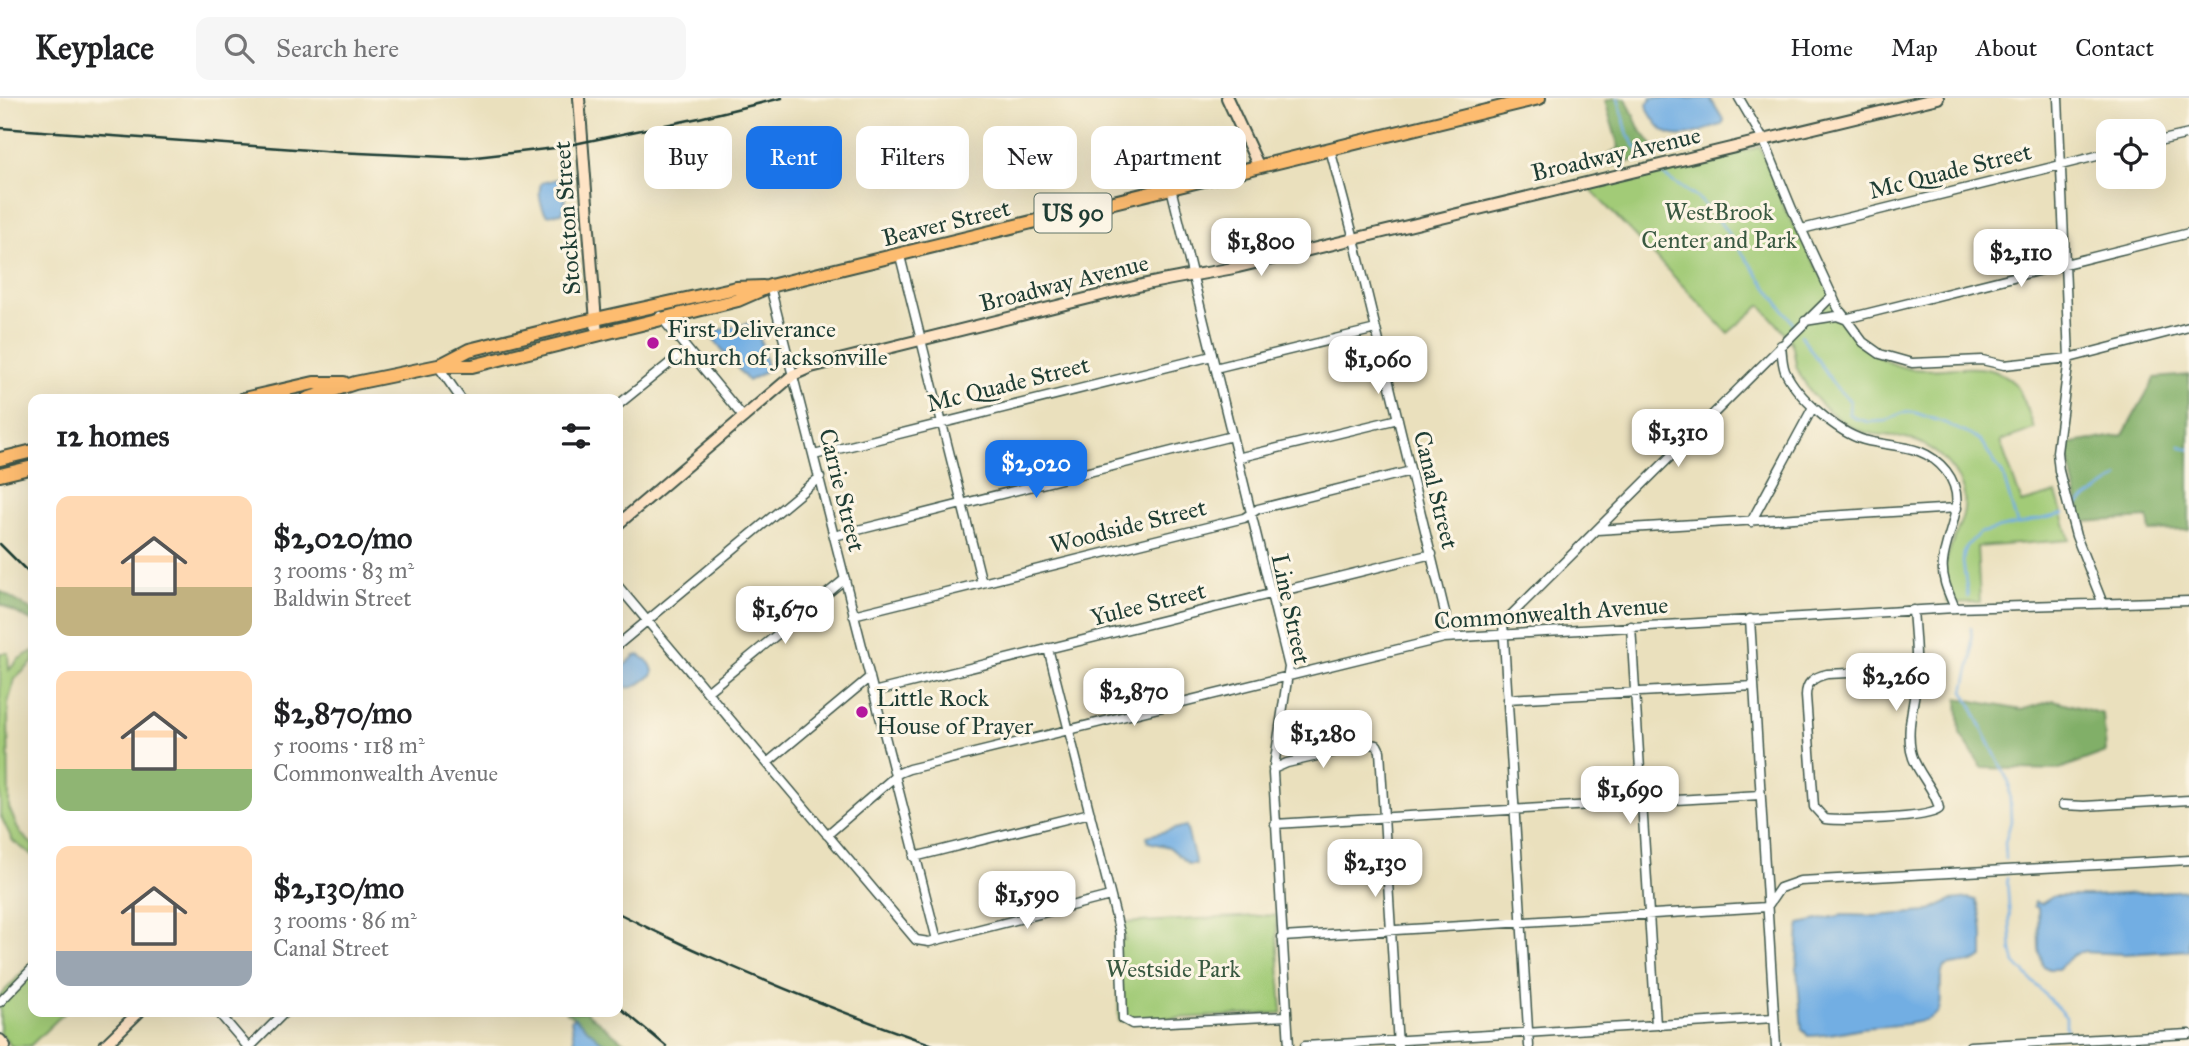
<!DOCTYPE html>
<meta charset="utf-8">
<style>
:root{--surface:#fff;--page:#f6f6f6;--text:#202124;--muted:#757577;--line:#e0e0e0;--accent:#1a73e8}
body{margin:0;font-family:"IM FELL Great Primer",serif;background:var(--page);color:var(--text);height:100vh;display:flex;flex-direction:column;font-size:26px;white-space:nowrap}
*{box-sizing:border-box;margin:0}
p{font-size:23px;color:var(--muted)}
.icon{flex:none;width:38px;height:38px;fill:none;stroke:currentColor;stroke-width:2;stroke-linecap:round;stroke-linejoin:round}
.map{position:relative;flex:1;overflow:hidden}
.panel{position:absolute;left:28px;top:296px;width:595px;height:623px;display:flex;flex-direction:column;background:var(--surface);border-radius:14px;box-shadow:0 7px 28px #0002}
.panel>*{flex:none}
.guide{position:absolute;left:644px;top:28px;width:665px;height:63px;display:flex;gap:14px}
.controls{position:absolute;left:2096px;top:21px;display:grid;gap:14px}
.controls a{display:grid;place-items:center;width:70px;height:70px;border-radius:14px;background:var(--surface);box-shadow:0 7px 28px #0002;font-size:35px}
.price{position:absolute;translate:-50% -60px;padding:0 16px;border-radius:14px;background:#fff;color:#222;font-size:23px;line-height:46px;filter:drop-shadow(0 2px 4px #0008)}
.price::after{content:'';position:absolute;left:50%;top:42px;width:21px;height:16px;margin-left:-10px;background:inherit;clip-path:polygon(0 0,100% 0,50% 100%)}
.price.selected{background:var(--accent);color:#fff}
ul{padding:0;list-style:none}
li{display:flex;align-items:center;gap:21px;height:175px;padding:0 28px}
li span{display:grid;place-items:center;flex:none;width:196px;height:140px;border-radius:14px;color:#555}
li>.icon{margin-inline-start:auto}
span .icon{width:84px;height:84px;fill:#fffc;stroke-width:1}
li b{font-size:30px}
h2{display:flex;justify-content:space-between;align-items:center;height:84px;padding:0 28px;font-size:30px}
.tag{padding:0 24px;border-radius:14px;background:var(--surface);box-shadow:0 7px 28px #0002;font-size:24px;line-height:63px}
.tag.selected{background:var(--accent);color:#fff}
header{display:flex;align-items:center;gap:42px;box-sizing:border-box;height:98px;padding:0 35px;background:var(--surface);border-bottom:2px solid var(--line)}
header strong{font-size:33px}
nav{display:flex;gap:38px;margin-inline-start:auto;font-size:24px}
.search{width:490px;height:63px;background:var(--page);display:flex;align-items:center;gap:18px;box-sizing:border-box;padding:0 24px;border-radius:14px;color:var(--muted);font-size:26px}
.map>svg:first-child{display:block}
.green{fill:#a2cb77;stroke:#608456;stroke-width:2}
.forest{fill:#81af68;stroke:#50764e;stroke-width:2}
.water{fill:#72aee3;stroke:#48768c;stroke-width:2}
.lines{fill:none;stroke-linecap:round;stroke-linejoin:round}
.stream{stroke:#72aee3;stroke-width:2.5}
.street-casing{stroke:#3d5549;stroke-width:11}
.secondary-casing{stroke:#3d5549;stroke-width:14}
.primary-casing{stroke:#3d5549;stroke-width:16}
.street{stroke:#fff;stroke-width:8}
.secondary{stroke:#fee4c6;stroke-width:10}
.primary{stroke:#fdbc70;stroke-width:12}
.rail{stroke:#1f3d34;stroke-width:2.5}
.poi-dot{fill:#b5179e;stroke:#fcf5e5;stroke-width:2.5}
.labels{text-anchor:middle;stroke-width:6;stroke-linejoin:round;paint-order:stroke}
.shield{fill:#fcf5e5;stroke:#617469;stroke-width:2}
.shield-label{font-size:23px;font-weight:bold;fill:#1f3d34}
.street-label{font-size:24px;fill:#1f3d34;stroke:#fcf5e5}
.park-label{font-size:24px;fill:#395941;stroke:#fcf5e5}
.poi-label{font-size:24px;fill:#1f3d34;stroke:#fcf5e5;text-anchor:start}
</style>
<header>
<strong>Keyplace</strong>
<div class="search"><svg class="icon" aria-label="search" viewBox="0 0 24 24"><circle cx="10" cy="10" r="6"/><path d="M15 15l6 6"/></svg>Search here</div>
<nav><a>Home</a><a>Map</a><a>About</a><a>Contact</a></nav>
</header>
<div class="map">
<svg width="2189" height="948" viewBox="0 0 2189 948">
<rect width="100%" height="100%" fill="#fcf5e5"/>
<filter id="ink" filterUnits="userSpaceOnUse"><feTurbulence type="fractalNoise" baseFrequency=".0143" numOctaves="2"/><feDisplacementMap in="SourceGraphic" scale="14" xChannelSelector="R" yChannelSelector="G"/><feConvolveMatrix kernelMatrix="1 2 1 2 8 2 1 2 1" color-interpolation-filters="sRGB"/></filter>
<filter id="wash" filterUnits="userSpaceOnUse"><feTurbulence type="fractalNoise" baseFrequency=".00686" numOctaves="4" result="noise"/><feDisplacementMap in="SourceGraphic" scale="28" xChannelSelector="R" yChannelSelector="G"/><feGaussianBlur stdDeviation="1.57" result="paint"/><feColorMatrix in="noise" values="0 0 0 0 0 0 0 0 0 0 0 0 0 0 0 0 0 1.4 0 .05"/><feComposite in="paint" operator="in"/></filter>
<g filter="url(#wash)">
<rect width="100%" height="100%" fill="#eae0bd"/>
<!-- green -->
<path class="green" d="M 1760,49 L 1786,114 L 1859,244 C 1873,256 1888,266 1906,270 C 1941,278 1986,256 2015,286 C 2023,295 2030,320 2035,331 L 2000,343 L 2022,405 L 2056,395 L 2070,442 L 1977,449 L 1980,504 L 1947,505 C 1946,495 1943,484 1944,474 C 1946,446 1971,420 1963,392 C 1955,366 1928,343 1901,339 C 1883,336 1866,338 1850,328 C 1826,314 1808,295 1797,270 C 1794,262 1795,251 1791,244 C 1783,231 1770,219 1761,207 L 1728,235 L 1588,89 Z
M 33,553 L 33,564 L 15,581 L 8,605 L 9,710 L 20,735 L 33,747 L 33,758 L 13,743 L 0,717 L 0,555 L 8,555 L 9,572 L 19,561 Z
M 1276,817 L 1282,915 L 1119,923 L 1117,843 L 1125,842 L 1122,825 Z
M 33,863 L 33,914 L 65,914 L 30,948 L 11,948 L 0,935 L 0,898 Z"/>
<!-- forest -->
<path class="forest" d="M 1615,0 L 1626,0 L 1639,30 L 1659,56 L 1612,68 L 1610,55 L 1619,50 L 1605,3 Z
M 2189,277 L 2189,432 L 2150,433 L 2148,420 L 2082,424 L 2066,346 L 2123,337 L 2155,280 Z
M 0,493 L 33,513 L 33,524 L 0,506 Z
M 1958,600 L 2021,612 L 2054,602 L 2103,616 L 2106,654 L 2057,672 L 1982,670 L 1960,636 Z
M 567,914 L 586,914 L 629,948 L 607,948 Z"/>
<!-- water -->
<path class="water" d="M 1652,0 L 1710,0 L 1724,23 L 1721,27 C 1700,33 1672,48 1657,26 C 1652,19 1648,14 1647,6 Z
M 557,81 C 565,89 567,105 562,115 L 547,117 C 540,108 538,95 541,85 Z
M 751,225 L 757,228 L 767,269 L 763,275 L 748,283 L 710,237 L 711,234 Z
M 639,557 C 648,562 653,567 653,576 C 641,585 631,596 618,585 L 618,573 L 635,558 Z
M 1186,728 L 1196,766 L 1189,766 L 1169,749 L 1148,744 L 1147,738 Z
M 2189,792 L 2189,852 L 2125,856 L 2081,854 L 2073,857 L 2058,871 L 2049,871 L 2043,868 L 2039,851 L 2038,810 L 2034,808 L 2035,804 L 2041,806 L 2054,798 L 2091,798 Z
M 1969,800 L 1976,802 C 1984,821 1983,839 1983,858 C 1971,869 1957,863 1944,869 C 1937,882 1944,898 1939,912 C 1933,928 1877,928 1862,930 C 1844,933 1826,938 1808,938 L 1802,931 L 1797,871 L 1799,826 L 1843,817 L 1876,818 L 1926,814 L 1951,802 Z
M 574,919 L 607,948 L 575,948 L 571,922 Z"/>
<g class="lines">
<!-- stream -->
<path class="stream" d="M 1618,0 L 1628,37 L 1644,61
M 1663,77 L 1700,102 L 1717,120 L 1795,228
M 1801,237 L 1834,287 L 1850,303 L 1849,315 L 1854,320 L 1869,324 L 1886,323 L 1902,315 L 1913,314 L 1945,325 L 1980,342 L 2003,377 L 2017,426
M 2180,348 L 2189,351
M 2075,408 L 2119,379
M 1968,499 L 1963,464 L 1964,455 L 1967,448 L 1979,435 L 2064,416
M 1971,529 L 1972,559 L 1964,593 L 2009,685 L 2011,723 L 2005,745 L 2006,761
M 2007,780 L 2012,853 L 2015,865 L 2066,919 L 2066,935"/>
</g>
</g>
<g filter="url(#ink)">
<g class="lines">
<!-- street casing -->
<g class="street-casing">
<path id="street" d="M 1739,0 L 1764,43 L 1792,111 L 1838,210 L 1863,244 L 1880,256 L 1912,265 L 1982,262 L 2004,267 L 2069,260 L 2189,229
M 2058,0 L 2069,260 L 2057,354 L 2059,373 L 2076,438 L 2103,506
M 2154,44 L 2189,36
M 1330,51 L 1354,141 L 1451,539
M 1171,90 L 1289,569 L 1273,675 L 1289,948
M 1802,131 L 2109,55
M 900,158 L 982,485
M 770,188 L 937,842
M 660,218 L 744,320
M 1805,223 L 1837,218 L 1845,221 L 2189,135
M 1781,247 C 1782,256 1782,265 1785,273 C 1797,299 1837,334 1864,342 C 1894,350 1924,345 1946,373 C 1970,404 1946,432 1943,464 C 1941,480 1949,496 1955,510
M 438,268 L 461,301
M 1215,270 L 1376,231
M 618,307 L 687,251
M 814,357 L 1212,258
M 1237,360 L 1398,321
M 1751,424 L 1813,309
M 1597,432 L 1957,410
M 834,438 L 1232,338
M 618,488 L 916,842 L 929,844 L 1110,798
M 1913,512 C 1915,539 1918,567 1915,594 C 1912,614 1907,632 1911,653 C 1915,674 1936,691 1939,711 C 1928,721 1843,723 1825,721 L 1814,709 L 1806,598 C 1806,584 1814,579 1827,576 L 1916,572
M 853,517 L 1244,420 L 1258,411 L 1411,373
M 1750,521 L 1776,948
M 1631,528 L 1656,927
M 618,547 L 820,379
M 1048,550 L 1120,835 L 1123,921 L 1132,926 L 1287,918
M 707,594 L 845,481
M 873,594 L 1432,456
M 1507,601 L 1754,588
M 767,665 L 870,579
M 1273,671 L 1287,665 L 1369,646 L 1377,647 L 1380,653 L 1398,948
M 2063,707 L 2084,708 L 2189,702
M 1275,726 L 1760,697
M 827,737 L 899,675 L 909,671 L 1444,540 L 1955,510 L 2189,503
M 914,759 L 1090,715
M 1282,839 L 1767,809 L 1780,790 L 1800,783 L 2189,762
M 0,904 L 33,870
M 218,914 L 247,948
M 251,948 L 285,914
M 1305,948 L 1774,920
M 1529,948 L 1503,525 L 1833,197
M 1970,948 L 2189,936"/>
</g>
<!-- secondary casing -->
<g class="secondary-casing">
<path id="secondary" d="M 579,0 L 597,237
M 1227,0 L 1259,69
M 618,426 L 793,277 L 811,269 L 1138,188 C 1171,180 1205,176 1238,169 L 1938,0
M 0,942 L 5,948
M 104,948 L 139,914"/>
</g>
<!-- primary casing -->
<g class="primary-casing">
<path id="primary" d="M 442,266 L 469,252 L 582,224 L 736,190 L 763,189
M 244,301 L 314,285 L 344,285
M 307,301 L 355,285 L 438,268 L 472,268 L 738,202 L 770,188 L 1539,0
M 0,361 L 33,353
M 0,377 L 33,369"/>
</g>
<!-- street -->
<use href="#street" class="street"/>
<!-- secondary -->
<use href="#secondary" class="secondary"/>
<!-- primary -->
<use href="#primary" class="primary"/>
<!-- rail -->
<path class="rail" d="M 0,30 L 337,54 L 467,60 L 555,50 L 699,20 L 782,0
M 0,446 L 33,479
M 618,815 C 721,867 827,910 936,948
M 618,908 L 666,948"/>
</g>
</g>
<!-- markers -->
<g class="poi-dot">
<circle cx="653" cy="245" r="7"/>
<circle cx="862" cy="614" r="7"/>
</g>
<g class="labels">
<!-- shield labels -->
<rect class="shield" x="1034.5" y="95.5" width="77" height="39" rx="5"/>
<g class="shield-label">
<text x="1073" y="123">US 90</text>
</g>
<!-- street labels -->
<g class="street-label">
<text transform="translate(1616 56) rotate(-13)" y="8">Broadway Avenue</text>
<text transform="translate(1950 73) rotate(-14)" y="8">Mc Quade Street</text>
<text transform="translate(567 120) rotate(-94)" y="8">Stockton Street</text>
<text transform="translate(946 125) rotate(-14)" y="8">Beaver Street</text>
<text transform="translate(1064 185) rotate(-14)" y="8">Broadway Avenue</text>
<text transform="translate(1008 286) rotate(-14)" y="8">Mc Quade Street</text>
<text transform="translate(842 392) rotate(76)" y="8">Carrie Street</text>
<text transform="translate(1436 392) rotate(76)" y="8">Canal Street</text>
<text transform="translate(1128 428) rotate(-14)" y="8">Woodside Street</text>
<text transform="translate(1148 506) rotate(-14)" y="8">Yulee Street</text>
<text transform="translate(1291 511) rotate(78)" y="8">Line Street</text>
<text transform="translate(1551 515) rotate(-4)" y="8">Commonwealth Avenue</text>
</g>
<!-- park labels -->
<g class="park-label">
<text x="1719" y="122">WestBrook<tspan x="1719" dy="28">Center and Park</tspan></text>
<text x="1173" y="879">Westside Park</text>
</g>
<!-- poi labels -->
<g class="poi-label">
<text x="667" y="239">First Deliverance<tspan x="667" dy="28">Church of Jacksonville</tspan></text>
<text x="876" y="608">Little Rock<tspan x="876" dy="28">House of Prayer</tspan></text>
</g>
</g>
</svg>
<div class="controls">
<a><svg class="icon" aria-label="locate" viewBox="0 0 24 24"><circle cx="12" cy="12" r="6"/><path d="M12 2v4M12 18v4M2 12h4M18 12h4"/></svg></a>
</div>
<b class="price" style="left:1261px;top:180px">$1,800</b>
<b class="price" style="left:2021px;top:191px">$2,110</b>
<b class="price" style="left:1378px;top:298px">$1,060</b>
<b class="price" style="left:1678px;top:371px">$1,310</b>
<b class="price selected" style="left:1036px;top:402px">$2,020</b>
<b class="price" style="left:785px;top:548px">$1,670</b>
<b class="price" style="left:1896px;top:615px">$2,260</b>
<b class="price" style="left:1134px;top:630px">$2,870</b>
<b class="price" style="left:1323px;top:672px">$1,280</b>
<b class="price" style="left:1630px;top:728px">$1,690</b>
<b class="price" style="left:1375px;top:801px">$2,130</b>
<b class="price" style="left:1027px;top:833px">$1,590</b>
<div class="guide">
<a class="tag">Buy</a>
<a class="tag selected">Rent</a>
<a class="tag">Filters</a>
<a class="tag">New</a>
<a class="tag">Apartment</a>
</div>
<section class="panel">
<h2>12 homes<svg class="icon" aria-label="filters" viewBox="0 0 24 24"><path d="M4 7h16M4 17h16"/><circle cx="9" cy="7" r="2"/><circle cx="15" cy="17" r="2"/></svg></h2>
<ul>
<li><span style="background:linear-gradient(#ffd9b3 65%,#c2b280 0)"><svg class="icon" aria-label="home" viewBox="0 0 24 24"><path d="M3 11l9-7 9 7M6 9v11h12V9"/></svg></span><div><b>$2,020/mo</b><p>3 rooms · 83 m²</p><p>Baldwin Street</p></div></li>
<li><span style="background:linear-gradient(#ffd9b3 70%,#8fb573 0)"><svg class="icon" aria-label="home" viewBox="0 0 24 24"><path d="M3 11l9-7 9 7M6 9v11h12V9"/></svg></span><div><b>$2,870/mo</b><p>5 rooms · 118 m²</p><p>Commonwealth Avenue</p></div></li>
<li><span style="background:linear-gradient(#ffd9b3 75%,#9aa5b1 0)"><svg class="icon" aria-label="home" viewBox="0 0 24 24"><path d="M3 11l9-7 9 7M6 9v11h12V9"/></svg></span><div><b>$2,130/mo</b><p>3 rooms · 86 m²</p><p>Canal Street</p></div></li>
</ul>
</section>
</div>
